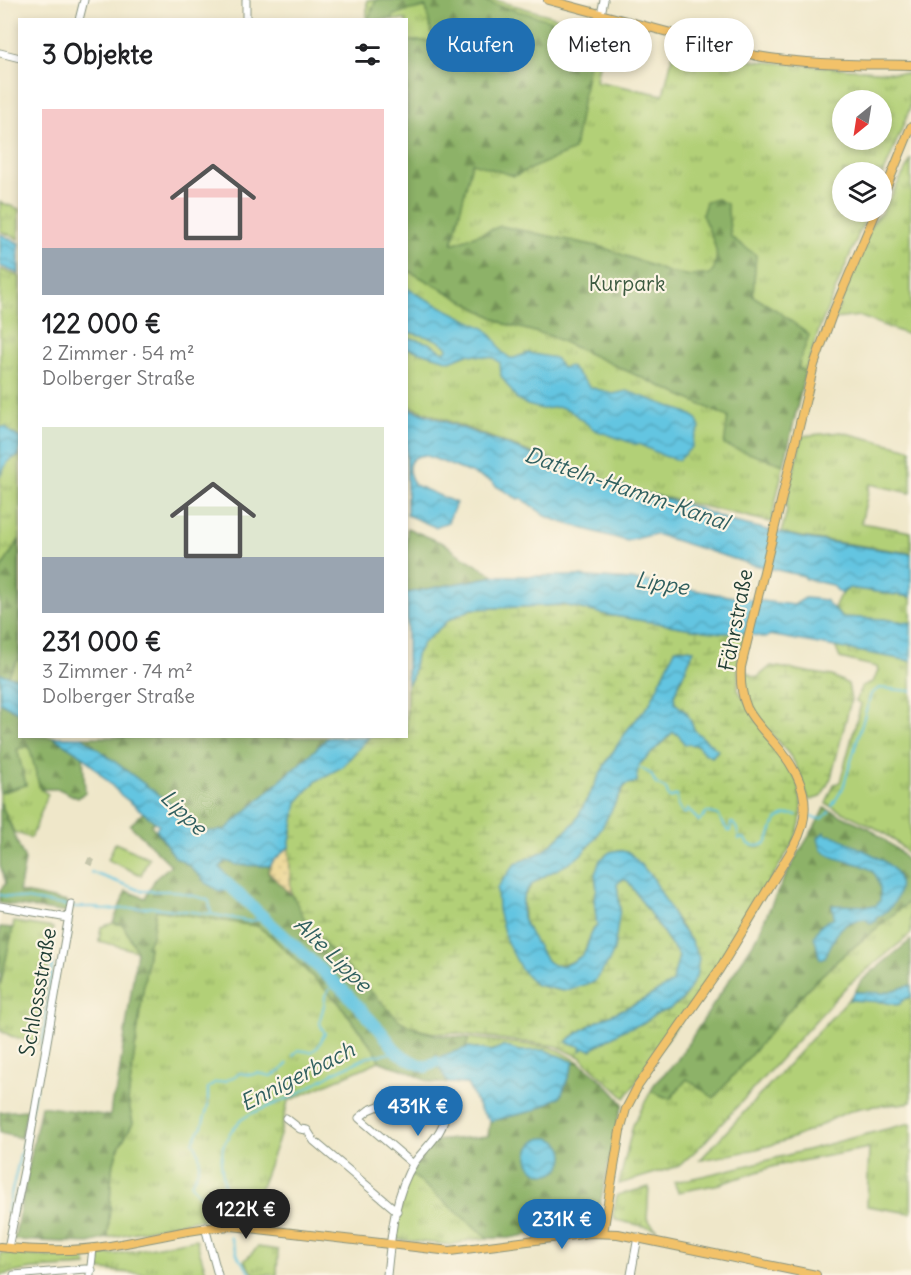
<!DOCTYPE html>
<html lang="de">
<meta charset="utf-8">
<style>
:root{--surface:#fff;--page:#f6f6f6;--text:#202124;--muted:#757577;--accent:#1f6fb2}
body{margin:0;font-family:Delius,sans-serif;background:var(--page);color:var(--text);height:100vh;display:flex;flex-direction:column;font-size:22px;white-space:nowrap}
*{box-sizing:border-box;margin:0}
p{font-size:20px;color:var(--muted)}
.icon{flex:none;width:33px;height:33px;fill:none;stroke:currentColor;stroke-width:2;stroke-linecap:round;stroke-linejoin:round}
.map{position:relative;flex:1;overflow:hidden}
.panel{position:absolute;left:18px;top:18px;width:390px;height:720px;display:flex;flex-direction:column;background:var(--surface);border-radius:0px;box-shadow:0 3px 9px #0003}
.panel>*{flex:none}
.banner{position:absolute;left:426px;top:18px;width:394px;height:54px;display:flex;gap:12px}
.needle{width:39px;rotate:210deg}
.controls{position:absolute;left:832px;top:90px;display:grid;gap:12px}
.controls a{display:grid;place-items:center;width:60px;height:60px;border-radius:50%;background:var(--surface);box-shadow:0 3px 9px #0003;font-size:30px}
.price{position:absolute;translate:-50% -51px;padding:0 14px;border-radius:21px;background:var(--accent);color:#fff;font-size:20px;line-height:39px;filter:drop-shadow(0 2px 3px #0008)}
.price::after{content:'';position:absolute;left:50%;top:36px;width:18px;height:14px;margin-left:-9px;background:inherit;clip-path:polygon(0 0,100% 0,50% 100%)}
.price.selected{background:#222;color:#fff}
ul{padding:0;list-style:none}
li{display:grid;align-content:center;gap:12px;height:318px;padding:0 24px}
li span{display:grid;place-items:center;height:186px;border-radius:0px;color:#555}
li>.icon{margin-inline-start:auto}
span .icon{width:108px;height:108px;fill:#fffc;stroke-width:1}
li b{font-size:26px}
h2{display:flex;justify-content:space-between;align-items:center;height:72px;padding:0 24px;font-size:26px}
.tag{padding:0 21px;border-radius:27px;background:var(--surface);box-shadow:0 3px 9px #0003;font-size:21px;line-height:54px}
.tag.selected{background:var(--accent);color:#fff}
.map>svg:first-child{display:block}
.grass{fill:url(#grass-tufts);stroke:#688656;stroke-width:1.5;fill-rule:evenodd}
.forest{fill:url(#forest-firs);stroke:#56784e;stroke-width:1.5}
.wetland{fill:url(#wetland-marsh);stroke:#688656;stroke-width:1.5;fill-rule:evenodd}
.sand{fill:url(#sand-dots);stroke:#868c69;stroke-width:1.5}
.pitch{fill:#b2d077;stroke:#688656;stroke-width:1.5}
.water{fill:url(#water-waves);stroke:#41818a;stroke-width:1.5}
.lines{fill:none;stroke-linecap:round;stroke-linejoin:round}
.stream{stroke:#63c5e1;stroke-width:2}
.river{stroke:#63c5e1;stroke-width:12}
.minor-tunnel{stroke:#c5c5ab;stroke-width:7;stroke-dasharray:7 3.5;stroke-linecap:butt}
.minor-casing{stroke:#87927e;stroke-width:9}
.major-casing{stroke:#87927e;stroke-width:10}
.minor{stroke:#fff;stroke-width:7}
.major{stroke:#f2c26a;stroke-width:8}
.labels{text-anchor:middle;stroke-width:4.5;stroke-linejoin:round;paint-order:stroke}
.park-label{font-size:21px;fill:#3c5a41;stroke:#fcf5e5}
.street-label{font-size:21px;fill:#1f3d34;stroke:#fcf5e5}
.water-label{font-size:22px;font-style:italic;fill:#305f5f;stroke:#fcf5e5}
</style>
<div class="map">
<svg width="911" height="1275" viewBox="0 0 911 1275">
<defs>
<pattern id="grass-tufts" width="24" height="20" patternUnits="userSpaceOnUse" patternTransform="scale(1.5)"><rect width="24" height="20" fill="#b2d077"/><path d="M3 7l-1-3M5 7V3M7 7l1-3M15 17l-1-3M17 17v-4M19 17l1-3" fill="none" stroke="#90aa62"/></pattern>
<pattern id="forest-firs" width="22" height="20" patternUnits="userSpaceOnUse" patternTransform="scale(1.5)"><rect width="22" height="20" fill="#8db268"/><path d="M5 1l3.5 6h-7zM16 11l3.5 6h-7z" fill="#739256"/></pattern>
<pattern id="wetland-marsh" width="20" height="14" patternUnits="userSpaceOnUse" patternTransform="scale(1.5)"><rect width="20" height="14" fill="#b2d077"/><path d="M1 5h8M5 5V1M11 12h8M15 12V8" fill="none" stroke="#90aa62"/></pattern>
<pattern id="sand-dots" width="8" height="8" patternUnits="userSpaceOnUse" patternTransform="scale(1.5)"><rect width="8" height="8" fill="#eeda9e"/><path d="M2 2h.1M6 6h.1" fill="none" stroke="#ccbc89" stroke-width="1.8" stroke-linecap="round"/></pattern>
<pattern id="water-waves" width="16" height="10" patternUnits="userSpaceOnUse" patternTransform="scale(1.5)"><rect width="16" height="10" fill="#63c5e1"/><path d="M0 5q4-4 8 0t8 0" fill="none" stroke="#51a1b7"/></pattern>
</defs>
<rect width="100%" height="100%" fill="#fcf5e5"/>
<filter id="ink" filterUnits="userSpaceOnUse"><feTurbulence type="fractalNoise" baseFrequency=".0167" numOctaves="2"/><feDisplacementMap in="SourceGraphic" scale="12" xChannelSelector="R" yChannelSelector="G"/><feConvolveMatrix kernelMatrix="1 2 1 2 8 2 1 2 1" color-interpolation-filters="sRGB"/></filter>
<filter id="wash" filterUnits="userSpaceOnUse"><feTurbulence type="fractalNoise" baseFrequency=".008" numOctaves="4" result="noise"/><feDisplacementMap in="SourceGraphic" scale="24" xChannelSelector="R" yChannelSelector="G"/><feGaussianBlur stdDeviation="1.35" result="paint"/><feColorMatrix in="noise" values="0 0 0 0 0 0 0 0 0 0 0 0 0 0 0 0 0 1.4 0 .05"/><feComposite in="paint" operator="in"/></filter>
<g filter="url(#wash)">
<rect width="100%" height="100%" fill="#efe7c9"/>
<!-- grass -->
<path class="grass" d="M 367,0 L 495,0 L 605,31 L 596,81 L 663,95 L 674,50 L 755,61 L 911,74 L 910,108 L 882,178 L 882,172 L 843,172 L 843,212 L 868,212 L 820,327 L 803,379 L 771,522 L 637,491 L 597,478 L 407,405 L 406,20 L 367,19 ZM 843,100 L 882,100 L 882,140 L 843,140 Z
M 911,160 L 911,336 L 859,316 L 834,319 L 872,224 L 882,212 Z
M 0,202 L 19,209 L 19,239 L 0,231 Z
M 0,269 L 20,277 L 20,691 L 0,697 Z
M 841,432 L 911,449 L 911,493 L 870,484 L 861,523 L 911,532 L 911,553 L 802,537 L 781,533 L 787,511 L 786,504 L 802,436 Z
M 849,588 L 911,597 L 911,623 L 883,619 L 841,617 L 834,608 L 839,597 Z
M 835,646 L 911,661 L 911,858 C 890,829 856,820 826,804 L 834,784 L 840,782 L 861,704 L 856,701 L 862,686 L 873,682 L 878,671 L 877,667 L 840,658 Z
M 30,746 L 40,789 L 48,794 L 32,836 L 30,838 L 14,832 L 0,801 L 0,793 L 26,785 L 17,749 Z
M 911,900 L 911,934 L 845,988 L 703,1144 L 679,1166 L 619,1184 L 633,1125 L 651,1091 L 670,1099 L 687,1079 L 759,1044 L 807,989 L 838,960 Z
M 155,910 L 257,926 L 272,937 L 339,1003 L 376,1052 L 379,1061 L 288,1101 L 280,1135 L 253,1209 L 239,1206 L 238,1220 L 194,1220 L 108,1238 L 112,1169 L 118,1149 L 133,1123 L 128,1100 L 149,947 L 146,946 L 152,937 Z
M 14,922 L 53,928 L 38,1043 L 11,1036 L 0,1030 L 0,986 Z
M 113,923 L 123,925 L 137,951 L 99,941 L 101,927 Z
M 911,985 L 911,1102 C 893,1106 874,1104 856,1109 C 839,1114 826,1123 811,1130 C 775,1147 738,1154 700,1160 L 855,992 L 884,993 Z
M 469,1038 L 549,1047 L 559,1050 L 579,1062 L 574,1062 L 545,1050 L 533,1052 L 519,1051 L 504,1046 L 491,1051 L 469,1047 L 465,1049 Z
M 911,1123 L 911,1213 L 867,1206 L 869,1148 L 775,1166 L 720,1184 L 678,1192 L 674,1182 C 754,1166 832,1142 911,1123 Z
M 410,1173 L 488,1238 L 469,1240 L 451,1245 L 393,1239 L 404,1189 Z
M 649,1187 L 647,1219 L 656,1229 L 616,1220 L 613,1215 L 617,1195 Z
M 196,1239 L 206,1272 C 170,1275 133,1275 98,1269 L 101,1255 L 117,1254 Z
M 258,1247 L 278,1250 L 277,1275 L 255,1275 L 244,1261 Z
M 0,1253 L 51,1257 L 84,1257 L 87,1266 L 33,1269 L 0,1275 Z"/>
<!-- forest -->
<path class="forest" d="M 376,0 L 480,0 L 594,33 L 574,150 L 514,176 L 472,163 L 452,244 L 501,226 L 602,247 L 668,272 L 691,276 L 711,274 C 724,254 711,236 702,215 L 706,202 L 717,199 L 727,204 L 731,237 L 756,255 L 753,296 L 778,311 L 809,335 L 798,367 L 805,373 L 784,465 L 724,445 L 728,417 L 550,336 L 505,324 L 407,270 L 407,41 L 433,41 L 426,7 L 405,11 L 392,16 L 393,19 L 368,20 Z
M 407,528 L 447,545 L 455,552 L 495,576 L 407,593 Z
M 19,540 L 19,659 L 8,676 L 0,674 L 0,570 Z
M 0,702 L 19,713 L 20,736 L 53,737 L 83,756 L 85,792 L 78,798 L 59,789 L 40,789 L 29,746 L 17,749 L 26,785 L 0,792 Z
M 82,737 L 328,737 L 314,751 L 225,830 L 203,832 L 172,805 Z
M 0,802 L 25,860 L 19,892 L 68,902 L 67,913 L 0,903 L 0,890 L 6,883 L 0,865 Z
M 824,808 L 869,828 L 899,851 L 911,866 L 911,900 L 838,960 L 807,989 L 714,1098 L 687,1079 L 670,1099 L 651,1091 L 655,1083 L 676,1062 L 758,936 C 769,907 783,880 798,854 C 807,839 817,825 824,808 Z
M 143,813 L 155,821 L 151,825 L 175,857 L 189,865 L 206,883 L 226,861 L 238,865 L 270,866 L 268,873 L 295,899 L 310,929 L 399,1020 L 418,1030 L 437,1035 L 469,1038 L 465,1049 L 445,1075 L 448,1083 C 425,1085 421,1076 402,1069 C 394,1066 387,1065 379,1061 L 376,1052 L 339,1003 L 272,937 L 257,926 L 156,910 L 152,937 L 146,946 L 149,947 L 128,1100 L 133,1123 L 118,1149 L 112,1169 L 108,1238 L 89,1243 L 14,1240 L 41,1106 L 110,1116 L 112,1100 L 117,1089 L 137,951 L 123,925 L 113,923 L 126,891 L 145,898 L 155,879 L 171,865 L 130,825 Z
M 0,927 L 13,928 L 0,986 Z
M 911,940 L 911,985 L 884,993 L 855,992 L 861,981 Z
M 574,1062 C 586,1062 615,1093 623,1104 L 618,1119 L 597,1219 L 593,1223 L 509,1238 L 488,1238 L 410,1173 L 434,1141 L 488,1136 L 490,1121 L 533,1111 L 561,1096 Z
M 27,1110 L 21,1138 L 0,1133 L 0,1112 Z"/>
<!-- wetland -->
<path class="wetland" d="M 564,605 L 608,615 L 705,631 L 745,633 L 738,663 L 738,690 L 797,780 L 802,807 L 800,823 L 794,841 L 731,946 L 678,1024 L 625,1098 L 580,1057 L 557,1046 L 453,1033 C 433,1035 416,1031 399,1020 L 310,929 L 291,892 L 288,864 L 289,847 L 297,802 L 316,781 L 342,767 L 369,737 L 406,736 L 407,686 L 412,678 L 416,655 L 423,643 L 450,619 L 472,609 ZM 676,648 L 694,650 L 674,696 L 675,703 L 687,713 L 695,731 L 717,750 L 712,757 L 704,753 L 697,745 L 684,744 L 679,735 L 673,732 L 637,766 L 589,847 L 532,884 L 523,898 L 524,919 L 532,940 L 548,962 L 555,966 L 570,963 L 583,955 L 593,929 L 597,926 L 594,898 L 597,889 L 595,874 L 600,860 L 610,852 L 619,850 L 665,902 L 691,941 L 691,987 L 684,998 L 670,1009 L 654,1015 L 644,1023 L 623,1030 L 591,1050 L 585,1048 L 581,1050 L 583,1047 L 567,1041 C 587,1024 610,1015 634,1004 C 647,998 660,990 672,983 L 679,956 L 628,881 L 620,879 L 617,884 L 620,909 L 593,982 L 563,991 L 536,985 L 497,889 L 515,864 L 544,851 L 575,822 L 607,761 L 628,729 L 649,705 Z
M 744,665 L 746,671 L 752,676 L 758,677 L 771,666 L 832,676 L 848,684 L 851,700 L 831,778 L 821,797 L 809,800 C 802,786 801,771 791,757 C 763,720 745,718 744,665 Z"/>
<!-- sand -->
<path class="sand" d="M 289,847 L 291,894 L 268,872 L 273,861 Z"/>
<!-- pitch -->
<path class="pitch" d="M 115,843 L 149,858 L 141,875 L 108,860 Z"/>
<!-- water -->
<path class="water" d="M 0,234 L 19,243 L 19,274 L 0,266 Z
M 406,287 L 418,295 L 486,329 L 496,341 L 501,351 L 510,358 L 514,358 L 528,353 L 555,358 L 562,368 L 570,366 L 590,387 L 613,394 L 627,391 L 688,413 L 696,418 L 700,428 L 694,438 L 692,447 L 678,460 L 664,456 L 639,444 L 635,444 L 595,430 L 569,410 L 560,407 L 542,409 L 527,405 L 517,399 L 501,376 L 500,363 L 494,358 L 467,354 L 450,361 L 407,348 L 407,337 L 429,343 L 444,352 L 448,348 C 440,338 420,335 407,332 Z
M 406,407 L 560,465 L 638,491 L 697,508 L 729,521 L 802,538 L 911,554 L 911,597 L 849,588 L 841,594 L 832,585 L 806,579 L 804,576 L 750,564 L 655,534 L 627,541 L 585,529 L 561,522 L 546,516 L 521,498 L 518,499 L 496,486 L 491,481 L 425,455 C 405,457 406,471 415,485 L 456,503 L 448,522 L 435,527 L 407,515 Z
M 0,427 L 6,427 L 10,432 L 20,438 L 19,456 C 6,460 5,466 0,477 Z
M 495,576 L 577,576 L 643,581 L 745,599 L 794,605 L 805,598 L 825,600 L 841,617 L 883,619 L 911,623 L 911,661 L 770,635 L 766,638 L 740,632 L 723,633 L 705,631 L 608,615 L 564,605 L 472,609 L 450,619 L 423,643 L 416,655 L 412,678 L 407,686 L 407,593 Z
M 676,648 L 694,650 L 674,695 L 675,703 L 687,713 L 695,731 L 718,750 L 712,757 L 704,753 L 697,745 L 684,744 L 679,735 L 673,732 L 638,766 L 637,782 L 625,785 C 611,809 599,840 577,858 C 561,871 530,876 523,898 C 517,918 533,938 542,953 C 545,957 546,961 550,963 C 557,968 565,965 572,962 C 594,951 584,937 597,926 L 594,898 L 597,889 L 595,874 L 600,860 L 610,852 L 619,850 L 630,853 L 653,878 L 679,925 L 691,941 L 699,958 L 696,977 L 684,998 L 670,1009 L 654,1015 L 644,1023 L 623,1030 L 591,1050 L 585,1048 L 581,1051 L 582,1047 L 566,1042 C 588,1024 610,1015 635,1004 C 648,998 660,989 672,983 L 679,956 L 628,881 L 623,879 L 617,884 L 620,909 L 614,950 L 608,963 L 594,982 L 563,991 L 536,985 L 521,969 L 506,940 L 498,910 L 497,888 L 515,864 L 544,851 L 575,822 L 607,761 L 628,729 L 649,705 Z
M 0,674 L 19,678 L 19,713 L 0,702 Z
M 53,737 L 82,737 L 172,805 L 203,832 L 225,830 L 314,751 L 328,737 L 369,737 L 342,767 L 316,781 L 297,802 L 289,847 L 273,861 L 270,866 L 237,865 L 226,861 L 220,867 L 234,885 L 231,889 L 220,892 L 206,883 L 189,865 L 175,857 L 156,829 L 159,825 L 121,795 L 83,756 Z
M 824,832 L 826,835 C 837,834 847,843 857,847 C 875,856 907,867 898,894 C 894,906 887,912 876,918 L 877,921 L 870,923 L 865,919 C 838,921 836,936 825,957 L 820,959 C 817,951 817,944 814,937 L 820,926 L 834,917 L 832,905 L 875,906 L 880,901 C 884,852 844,871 821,849 L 818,838 Z
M 911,985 L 911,997 L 904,999 L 900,1004 L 896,1005 L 883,1002 L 849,1000 L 855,992 L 884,993 Z
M 504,1046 L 519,1051 L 545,1050 L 574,1062 L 561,1096 L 533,1111 L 491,1121 L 481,1111 L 467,1084 L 448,1083 L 436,1062 L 442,1056 L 469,1047 L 491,1051 Z
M528 1156a18 18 0 1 1 36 0a18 18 0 1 1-36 0Z"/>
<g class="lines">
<!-- stream -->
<path class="stream" d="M 637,766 L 651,774 L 656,784 L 666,789 L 669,798 L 677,795 L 678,806 L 682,813 L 686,813 L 688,809 L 699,821 L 707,812 L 718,815 L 728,831 L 730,831 L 731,823 L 733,823 L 737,829 L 739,839 L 744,838 L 748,844 C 756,847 760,847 767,842 C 775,826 773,812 797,815
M 832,806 L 843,788 L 871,694 L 879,688 L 911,691
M 810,817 L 822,819 L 829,812
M 91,872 L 142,891 L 173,891 L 206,899 L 209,901 L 211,913
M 0,895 L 75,907 L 94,907 L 103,910 L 150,907 L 211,914 L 247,921 L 267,919
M 42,1051 L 53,958
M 293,1056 L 298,1050 L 311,1052 L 318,1047 L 325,1033 C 313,1017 326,1015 325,995 L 335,982
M 225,1199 C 208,1198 200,1201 191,1184 C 200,1168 204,1158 193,1142 L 202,1126 L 208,1106 L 208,1088 L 214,1083 L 226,1081 L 240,1073 L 251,1075 L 257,1073 L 271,1076 L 281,1071 L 288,1063
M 7,1212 L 36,1086
M 229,1217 L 221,1163 L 223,1146 L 232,1130 L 241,1120 L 250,1114 L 294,1096 L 335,1072 L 368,1057 L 397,1052
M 230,1237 L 239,1258 L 252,1275"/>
<!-- river -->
<path class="river" d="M 220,877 L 345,992 L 380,1030 L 397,1052 L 411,1061 L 426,1067 L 436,1062"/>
</g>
</g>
<g filter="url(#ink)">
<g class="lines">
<!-- minor-tunnel -->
<path class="minor-tunnel" d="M 89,865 L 92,858"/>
<!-- minor casing -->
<g class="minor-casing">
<path id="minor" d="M 601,14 L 604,0
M 79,20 L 84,0
M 246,20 L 246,0
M 0,53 L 20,58
M 0,906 L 68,918
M 286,1118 L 300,1129 L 307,1130 L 314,1141 L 397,1211
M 205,1227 L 218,1275
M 8,1248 L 28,1151 L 71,904
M 14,1275 L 85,1269 L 92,1270
M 90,1275 L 93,1248
M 387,1275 C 391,1238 394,1194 414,1163 C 425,1147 446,1132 445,1112 L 416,1113 L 386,1103 L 369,1110 L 359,1118 L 413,1164
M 631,1275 L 638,1237"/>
</g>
<!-- major casing -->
<g class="major-casing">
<path id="major" d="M 548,0 L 757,56 C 808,65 860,64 911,65
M 882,198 L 911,127
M 603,1233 L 620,1131 L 626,1109 L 638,1086 L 719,970 L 794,846 C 815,808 803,776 776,745 C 766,733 754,722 747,708 C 742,696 740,681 741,667 L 814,365 L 832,315 L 876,212
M 0,1247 C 36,1251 74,1252 110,1246 C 151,1239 191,1228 232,1226 L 450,1251 L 590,1233 L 618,1234 L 816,1275"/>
</g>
<!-- minor -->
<use href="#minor" class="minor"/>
<!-- major -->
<use href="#major" class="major"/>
</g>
</g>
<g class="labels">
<!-- park labels -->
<g class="park-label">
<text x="627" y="291">Kurpark</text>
</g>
<!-- street labels -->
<g class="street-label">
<text transform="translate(736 620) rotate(-79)" y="7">Fährstraße</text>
<text transform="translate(38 992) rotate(-80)" y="7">Schlossstraße</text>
</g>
<!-- water labels -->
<g class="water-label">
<text transform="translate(627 488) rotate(19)" y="8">Datteln-Hamm-Kanal</text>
<text transform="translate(662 583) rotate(9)" y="8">Lippe</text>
<text transform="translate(184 812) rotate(44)" y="8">Lippe</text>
<text transform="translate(333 954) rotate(44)" y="8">Alte Lippe</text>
<text transform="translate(297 1076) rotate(-27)" y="8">Ennigerbach</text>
</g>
</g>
</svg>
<div class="controls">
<a><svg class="needle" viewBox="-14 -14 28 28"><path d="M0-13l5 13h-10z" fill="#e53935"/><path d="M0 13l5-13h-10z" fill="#757577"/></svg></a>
<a><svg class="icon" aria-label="layers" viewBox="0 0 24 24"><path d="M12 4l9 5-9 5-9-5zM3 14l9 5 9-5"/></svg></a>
</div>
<b class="price" style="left:418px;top:1137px">431K €</b>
<b class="price selected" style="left:246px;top:1240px">122K €</b>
<b class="price" style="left:562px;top:1250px">231K €</b>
<div class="banner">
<a class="tag selected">Kaufen</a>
<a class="tag">Mieten</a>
<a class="tag">Filter</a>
</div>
<section class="panel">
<h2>3 Objekte<svg class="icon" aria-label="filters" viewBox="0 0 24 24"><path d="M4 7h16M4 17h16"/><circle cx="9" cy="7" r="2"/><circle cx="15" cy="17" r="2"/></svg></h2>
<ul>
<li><span style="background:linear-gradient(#f6c9c9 75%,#9aa5b1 0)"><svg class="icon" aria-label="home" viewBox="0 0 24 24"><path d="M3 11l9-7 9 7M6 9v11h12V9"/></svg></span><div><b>122 000 €</b><p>2 Zimmer · 54 m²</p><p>Dolberger Straße</p></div></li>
<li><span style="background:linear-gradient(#dfe7d0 70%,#9aa5b1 0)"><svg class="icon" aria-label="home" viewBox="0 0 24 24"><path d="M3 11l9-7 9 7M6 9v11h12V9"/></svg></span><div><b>231 000 €</b><p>3 Zimmer · 74 m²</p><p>Dolberger Straße</p></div></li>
</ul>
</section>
</div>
